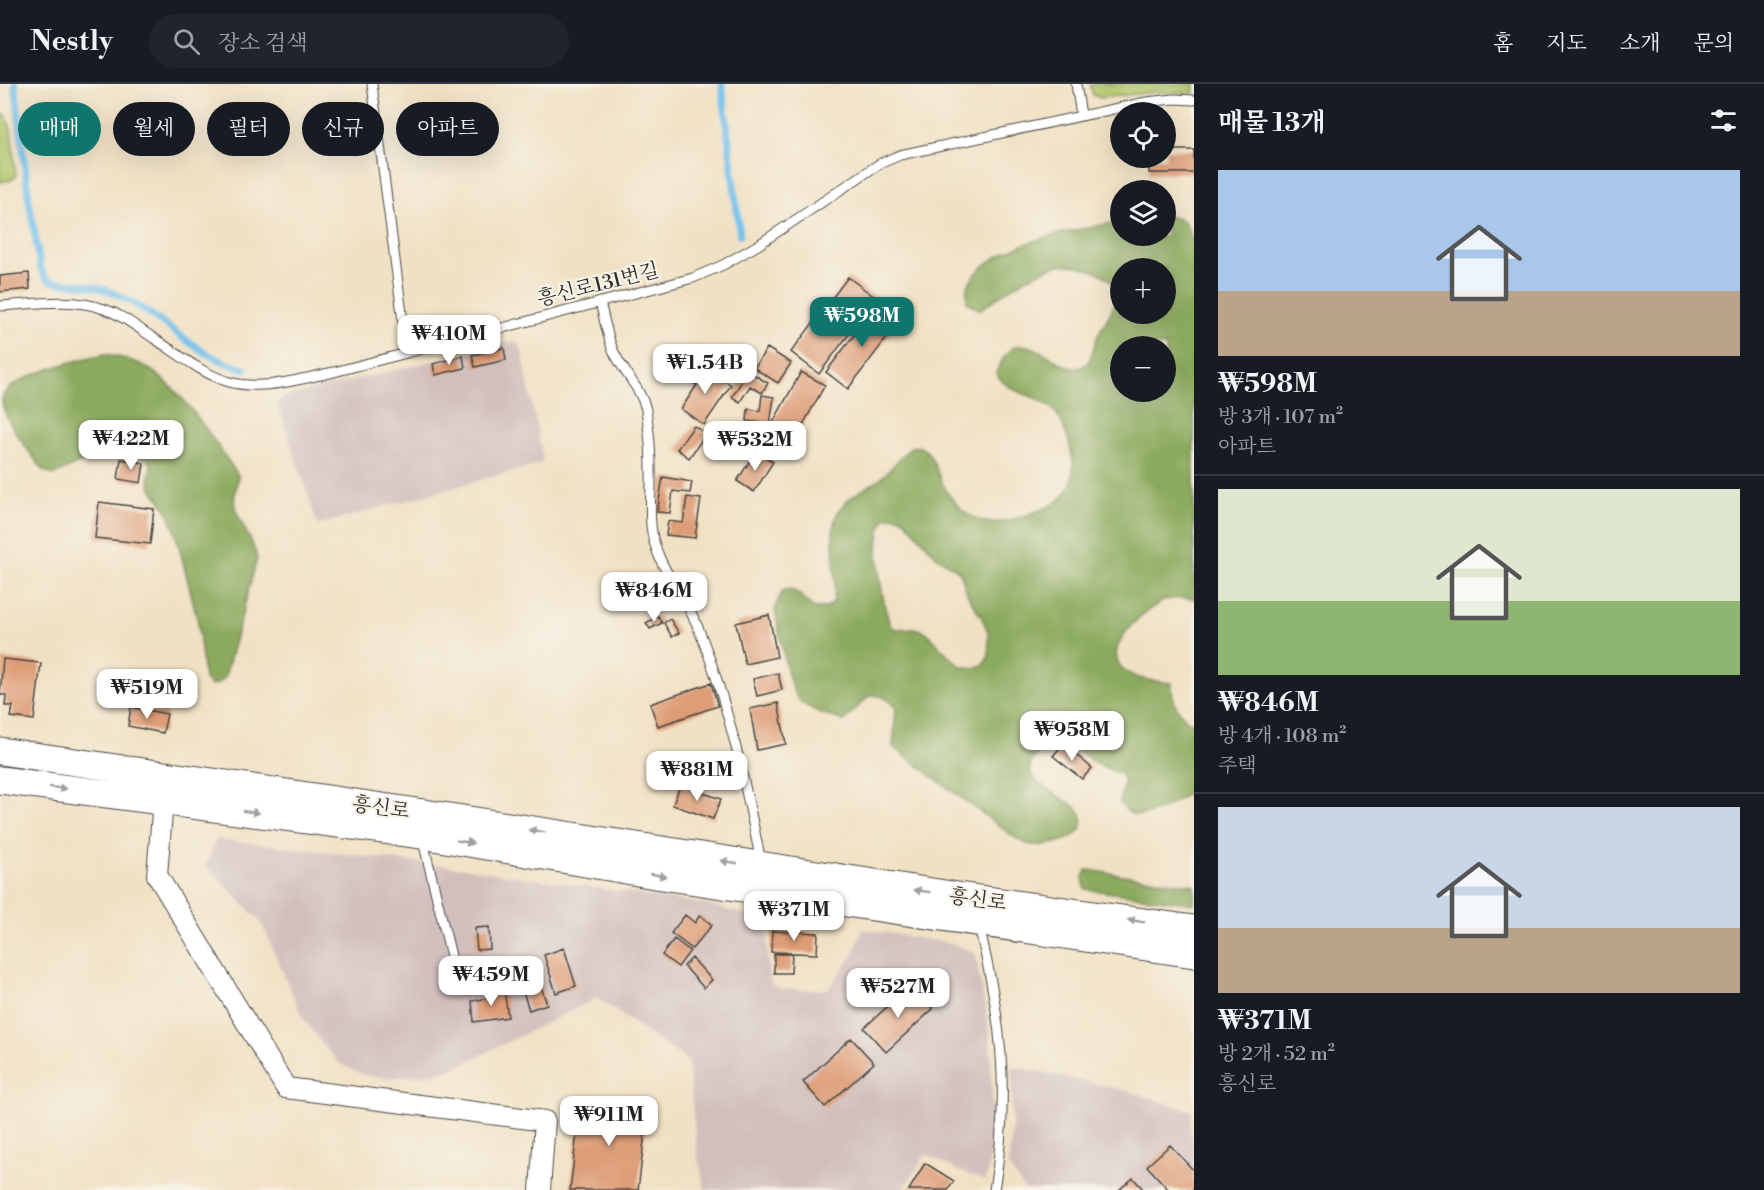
<!DOCTYPE html>
<html lang="ko">
<meta charset="utf-8">
<style>
:root{--surface:#171b24;--page:#20242c;--text:#f1f3f6;--muted:#9ea1a6;--line:#363941;--accent:#0f766e}
body{margin:0;font-family:"Libre Bodoni","Noto Serif KR",serif;background:var(--page);color:var(--text);height:100vh;display:flex;flex-direction:column;font-size:22px;white-space:nowrap}
*{box-sizing:border-box;margin:0}
p{font-size:20px;color:var(--muted)}
.icon{flex:none;width:33px;height:33px;fill:none;stroke:currentColor;stroke-width:2;stroke-linecap:round;stroke-linejoin:round}
.map{position:relative;flex:1;overflow:hidden}
.side{display:flex;flex-direction:column;background:var(--surface);width:570px}
.side>*{flex:none}
.hud{position:absolute;left:18px;top:18px;width:570px;height:54px;display:flex;gap:12px}
.buttons{position:absolute;left:1110px;top:18px;display:grid;gap:12px}
.buttons a{display:grid;place-items:center;width:66px;height:66px;border-radius:50%;background:var(--surface);box-shadow:0 6px 24px #0002;font-size:30px}
.price{position:absolute;translate:-50% -51px;padding:0 14px;border-radius:12px;background:#fff;color:#222;font-size:20px;line-height:39px;filter:drop-shadow(0 2px 3px #0008)}
.price::after{content:'';position:absolute;left:50%;top:36px;width:18px;height:14px;margin-left:-9px;background:inherit;clip-path:polygon(0 0,100% 0,50% 100%)}
.price.on{background:var(--accent);color:#fff}
ul{padding:0;list-style:none}
li{display:grid;align-content:center;gap:12px;height:318px;padding:0 24px}
li+li{border-top:2px solid var(--line)}
li span{display:grid;place-items:center;height:186px;border-radius:0px;color:#555}
li>.icon{margin-inline-start:auto}
span .icon{width:108px;height:108px;fill:#fffc;stroke-width:1}
li b{font-size:26px}
h2{display:flex;justify-content:space-between;align-items:center;height:72px;padding:0 24px;font-size:26px}
.chip{padding:0 21px;border-radius:27px;background:var(--surface);box-shadow:0 6px 24px #0002;font-size:21px;line-height:54px}
.chip.on{background:var(--accent);color:#fff}
header{display:flex;align-items:center;gap:36px;box-sizing:border-box;height:84px;padding:0 30px;background:var(--surface);border-bottom:2px solid var(--line)}
header strong{font-size:28px}
nav{display:flex;gap:33px;margin-inline-start:auto;font-size:21px}
.search{width:420px;height:54px;background:var(--page);display:flex;align-items:center;gap:15px;box-sizing:border-box;padding:0 21px;border-radius:33px;color:var(--muted);font-size:22px}
main{display:flex;flex:1;min-height:0}
.map>svg:first-child{display:block}
.industrial{fill:#d1bfbd}
.green{fill:#afc569;stroke:#6d784a;stroke-width:1.5}
.forest{fill:#8baa5d;stroke:#5b6a44;stroke-width:1.5;fill-rule:evenodd}
.lines{fill:none;stroke-linecap:round;stroke-linejoin:round}
.stream{stroke:#72c1ed;stroke-width:7}
.building{fill:#de9d77}
.lane-casing{stroke:#494642;stroke-width:11}
.street-casing{stroke:#494642;stroke-width:22}
.secondary-casing{stroke:#494642;stroke-width:29}
.lane{stroke:#fff;stroke-width:9}
.street{stroke:#fff;stroke-width:20}
.secondary{stroke:#fff;stroke-width:27}
.oneway{fill:#a0a0a0}
.labels{text-anchor:middle;stroke-width:4.5;stroke-linejoin:round;paint-order:stroke}
.street-label{font-size:20px;fill:#2b2b2b;stroke:#f7f3e8}
</style>
<header>
<strong>Nestly</strong>
<div class="search"><svg class="icon" aria-label="search" viewBox="0 0 24 24"><circle cx="10" cy="10" r="6"/><path d="M15 15l6 6"/></svg>장소 검색</div>
<nav><a>홈</a><a>지도</a><a>소개</a><a>문의</a></nav>
</header>
<main>
<div class="map">
<svg width="1194" height="1106" viewBox="0 0 1194 1106">
<rect width="100%" height="100%" fill="#f7f3e8"/>
<filter id="ink" filterUnits="userSpaceOnUse"><feTurbulence type="fractalNoise" baseFrequency=".0167" numOctaves="2"/><feDisplacementMap in="SourceGraphic" scale="12" xChannelSelector="R" yChannelSelector="G"/><feConvolveMatrix kernelMatrix="1 2 1 2 8 2 1 2 1" color-interpolation-filters="sRGB"/></filter>
<filter id="wash" filterUnits="userSpaceOnUse"><feTurbulence type="fractalNoise" baseFrequency=".008" numOctaves="4" result="noise"/><feDisplacementMap in="SourceGraphic" scale="24" xChannelSelector="R" yChannelSelector="G"/><feGaussianBlur stdDeviation="1.35" result="paint"/><feColorMatrix in="noise" values="0 0 0 0 0 0 0 0 0 0 0 0 0 0 0 0 0 1.4 0 .05"/><feComposite in="paint" operator="in"/></filter>
<g filter="url(#wash)">
<rect width="100%" height="100%" fill="#f1e1c4"/>
<!-- industrial -->
<path class="industrial" d="M 516,257 L 521,263 L 543,376 L 539,380 L 318,441 L 277,319 L 283,313 Z
M 216,755 L 456,783 L 703,820 L 767,836 L 768,888 L 772,901 L 783,905 L 823,906 L 829,904 L 854,870 L 862,845 L 951,859 L 975,869 L 990,949 L 993,1037 L 991,1069 L 986,1097 L 956,1086 L 926,1070 L 903,1106 L 705,1106 L 697,1070 L 688,977 L 597,914 L 455,984 L 431,990 L 391,994 L 367,992 L 355,987 L 339,979 L 326,965 L 303,934 L 261,838 L 206,782 Z
M 1012,982 L 1129,1007 L 1192,1027 L 1190,1047 L 1194,1064 L 1194,1106 L 1025,1106 L 1008,1082 L 1012,1043 Z"/>
<!-- green -->
<path class="green" d="M 1090,0 L 1194,0 L 1194,9 L 1156,8 L 1100,14 L 1093,11 Z
M 0,30 L 5,30 L 11,45 L 16,92 L 12,96 L 0,98 Z"/>
<!-- forest -->
<path class="forest" d="M 1169,132 L 1184,137 L 1194,159 L 1194,515 C 1185,514 1175,513 1166,516 C 1146,523 1099,564 1123,585 C 1136,597 1156,597 1172,599 C 1171,618 1178,631 1194,641 L 1194,704 C 1182,715 1146,738 1130,729 C 1126,727 1123,721 1120,719 L 1124,698 L 1121,690 L 1094,679 L 1068,659 L 1060,656 C 1050,660 1041,665 1034,674 C 1014,699 1073,713 1081,730 C 1092,755 1044,765 1027,760 C 1021,758 1013,752 1007,748 L 893,663 L 896,624 C 889,614 882,611 870,611 L 844,637 C 830,632 811,627 800,617 C 788,607 779,545 775,526 L 778,516 L 783,507 L 790,505 L 798,509 L 813,524 L 826,524 L 833,519 C 839,493 830,466 834,440 C 838,415 864,407 882,393 C 892,384 901,372 911,363 C 914,363 917,362 920,363 C 933,368 936,386 941,397 C 952,419 970,440 996,438 C 1011,438 1026,431 1040,426 C 1077,414 1078,385 1067,352 C 1064,343 1059,331 1052,324 C 1035,308 1006,311 996,288 C 1000,281 1004,270 1011,265 C 1036,248 1067,299 1086,280 C 1094,273 1093,260 1098,251 C 1104,239 1117,222 1116,209 C 1115,188 1071,177 1055,182 C 1026,192 1004,208 980,226 L 967,218 C 967,214 966,208 967,204 C 984,159 1079,145 1120,138 L 1120,152 L 1166,152 L 1166,133 ZM 1120,184 L 1166,184 L 1166,230 L 1120,230 ZM 1120,262 L 1166,262 L 1166,308 L 1120,308 ZM 894,432 L 903,434 L 936,472 L 960,488 L 968,512 L 982,534 L 988,548 L 989,572 L 983,581 L 974,584 L 961,582 L 947,570 L 926,548 L 915,544 L 895,545 L 890,541 C 882,516 871,456 885,434 Z
M 106,270 C 118,273 131,276 142,281 C 181,301 213,356 238,391 C 238,402 232,412 235,423 C 240,441 254,456 257,475 L 225,593 L 219,599 L 211,602 L 204,595 L 198,538 L 176,450 L 169,430 L 151,403 L 149,395 L 151,381 L 147,374 L 122,369 L 102,368 L 54,391 L 44,387 C 33,373 0,332 2,315 C 5,293 86,273 106,270 Z
M 1087,786 L 1194,801 L 1194,820 L 1085,805 L 1083,792 Z"/>
<g class="lines">
<!-- stream -->
<path class="stream" d="M 15,0 L 29,116 L 40,182 C 42,188 45,194 50,197 C 58,200 69,198 78,200 C 87,201 97,203 105,206 C 157,223 188,271 245,285
M 722,0 L 740,151"/>
</g>
<g id="blocks">
<!-- building -->
<path class="building" d="M 1166,66 L 1194,66 L 1194,89 L 1149,89 L 1149,74 L 1166,74 Z
M 29,189 L 30,205 L 0,208 L 0,192 Z
M 848,193 L 876,214 L 819,290 L 791,268 Z
M 876,222 L 898,239 L 848,305 L 826,288 Z
M 504,264 L 506,276 L 475,283 L 472,271 Z
M 767,264 L 791,279 L 778,299 L 754,284 Z
M 463,272 L 465,284 L 435,291 L 433,280 Z
M 701,281 L 731,301 L 704,341 L 681,325 L 697,301 L 690,297 Z
M 748,287 L 768,299 L 762,309 L 750,302 L 740,318 L 732,313 Z
M 801,288 L 825,301 L 795,355 L 771,342 Z
M 762,311 L 774,313 L 770,340 L 747,337 L 748,325 L 760,327 Z
M 694,342 L 706,350 L 689,374 L 677,365 Z
M 756,367 L 773,378 L 754,408 L 737,397 Z
M 121,375 L 144,379 L 141,399 L 118,395 Z
M 663,393 L 692,398 L 690,409 L 673,407 L 670,429 L 657,428 Z
M 687,413 L 701,415 L 695,454 L 666,451 L 668,437 L 683,439 Z
M 99,418 L 154,425 L 150,460 L 95,454 Z
M 769,531 L 777,573 L 745,580 L 736,539 Z
M 658,532 L 662,539 L 650,545 L 646,539 Z
M 670,535 L 679,549 L 672,553 L 664,539 Z
M 3,575 L 41,579 L 34,636 L 11,633 L 13,622 L 5,622 L 6,611 L 0,611 Z
M 778,589 L 782,606 L 757,612 L 753,595 Z
M 711,599 L 718,622 L 658,642 L 650,620 Z
M 778,619 L 786,660 L 757,666 L 750,625 Z
M 131,623 L 167,630 L 163,649 L 128,642 Z
M 1063,660 L 1092,684 L 1082,695 L 1053,672 Z
M 680,701 L 721,715 L 713,735 L 673,721 Z
M 685,831 L 695,839 L 700,831 L 712,841 L 692,865 L 671,849 Z
M 489,843 L 490,865 L 477,866 L 475,844 Z
M 772,847 L 818,849 L 817,870 L 771,868 Z
M 674,855 L 690,867 L 678,883 L 662,871 Z
M 564,864 L 576,902 L 556,909 L 544,871 Z
M 774,870 L 792,870 L 791,889 L 774,889 Z
M 692,874 L 712,896 L 704,904 L 684,882 Z
M 534,883 L 547,920 L 529,926 L 517,889 Z
M 911,901 L 933,925 L 886,968 L 864,944 Z
M 504,906 L 508,933 L 474,938 L 472,917 L 490,914 L 489,908 Z
M 851,954 L 874,979 L 825,1023 L 803,998 Z
M 581,1016 L 648,1024 L 638,1106 L 570,1106 Z
M 1170,1061 L 1194,1087 L 1194,1106 L 1169,1106 L 1147,1082 Z
M 925,1079 L 954,1097 L 948,1106 L 909,1106 Z
M 1133,1094 L 1144,1106 L 1119,1106 Z"/>
</g>
</g>
<g filter="url(#ink)">
<use href="#blocks" fill-opacity="0" stroke="#494642" stroke-width="1.5"/>
<g class="lines">
<!-- lane casing -->
<g class="lane-casing">
<path id="lane" d="M 372,0 L 407,268
M 1076,0 L 1081,31
M 600,218 C 604,234 607,251 613,266 C 622,287 641,304 646,326 C 649,345 651,365 651,385 C 652,410 647,437 655,461 C 664,492 688,516 699,546 C 729,621 745,699 761,778
M 0,222 C 33,220 72,213 104,225 C 123,231 139,245 155,255 C 178,270 200,288 226,297 C 260,308 300,295 334,288 L 693,194 L 723,181 L 758,161 L 879,80 L 900,71 L 1146,18 L 1174,15 L 1194,16
M 422,753 L 452,876
M 979,841 C 985,869 992,898 996,927 C 1005,985 1004,1048 994,1106"/>
</g>
<!-- street casing -->
<g class="street-casing">
<path id="street" d="M 163,717 L 157,791 L 286,1004 L 545,1037 L 540,1106"/>
</g>
<!-- secondary casing -->
<g class="secondary-casing">
<path id="secondary" d="M 0,667 L 424,729 L 958,812 L 1194,845
M 0,696 L 422,751 L 655,791 L 1194,870"/>
</g>
<!-- lane -->
<use href="#lane" class="lane"/>
<!-- street -->
<use href="#street" class="street"/>
<!-- secondary -->
<use href="#secondary" class="secondary"/>
</g>
<!-- one-way arrows -->
<defs><path id="oneway-solid" d="M-6-.8H1V-3.2L6.5 0L1 3.2V.8H-6Z" transform="scale(1.5)"/></defs>
<g class="oneway">
<use href="#oneway-solid" transform="translate(58 704) rotate(7)"/>
<use href="#oneway-solid" transform="translate(251 728) rotate(7)"/>
<use href="#oneway-solid" transform="translate(537 747) rotate(-171)"/>
<use href="#oneway-solid" transform="translate(465 758) rotate(10)"/>
<use href="#oneway-solid" transform="translate(729 778) rotate(-171)"/>
<use href="#oneway-solid" transform="translate(658 791) rotate(9)"/>
<use href="#oneway-solid" transform="translate(922 807) rotate(-171)"/>
<use href="#oneway-solid" transform="translate(1136 837) rotate(-172)"/>
</g>
</g>
<g class="labels">
<!-- street labels -->
<g class="street-label">
<text transform="translate(598 200) rotate(-14)" y="7">흥신로131번길</text>
<text transform="translate(381 723) rotate(8)" y="7">흥신로</text>
<text transform="translate(978 815) rotate(8)" y="7">흥신로</text>
</g>
</g>
</svg>
<div class="buttons">
<a><svg class="icon" aria-label="locate" viewBox="0 0 24 24"><circle cx="12" cy="12" r="6"/><path d="M12 2v4M12 18v4M2 12h4M18 12h4"/></svg></a>
<a><svg class="icon" aria-label="layers" viewBox="0 0 24 24"><path d="M12 4l9 5-9 5-9-5zM3 14l9 5 9-5"/></svg></a>
<a>+</a>
<a>−</a>
</div>
<b class="price on" style="left:862px;top:264px">₩598M</b>
<b class="price" style="left:449px;top:282px">₩410M</b>
<b class="price" style="left:705px;top:311px">₩1.54B</b>
<b class="price" style="left:131px;top:387px">₩422M</b>
<b class="price" style="left:755px;top:388px">₩532M</b>
<b class="price" style="left:654px;top:539px">₩846M</b>
<b class="price" style="left:147px;top:636px">₩519M</b>
<b class="price" style="left:1072px;top:678px">₩958M</b>
<b class="price" style="left:697px;top:718px">₩881M</b>
<b class="price" style="left:794px;top:858px">₩371M</b>
<b class="price" style="left:491px;top:923px">₩459M</b>
<b class="price" style="left:898px;top:935px">₩527M</b>
<b class="price" style="left:609px;top:1063px">₩911M</b>
<div class="hud">
<a class="chip on">매매</a>
<a class="chip">월세</a>
<a class="chip">필터</a>
<a class="chip">신규</a>
<a class="chip">아파트</a>
</div>
</div>
<section class="side">
<h2>매물 13개<svg class="icon" aria-label="filters" viewBox="0 0 24 24"><path d="M4 7h16M4 17h16"/><circle cx="9" cy="7" r="2"/><circle cx="15" cy="17" r="2"/></svg></h2>
<ul>
<li><span style="background:linear-gradient(#a9c7e8 65%,#b9a48a 0)"><svg class="icon" aria-label="home" viewBox="0 0 24 24"><path d="M3 11l9-7 9 7M6 9v11h12V9"/></svg></span><div><b>₩598M</b><p>방 3개 · 107 m²</p><p>아파트</p></div></li>
<li><span style="background:linear-gradient(#dfe7d0 60%,#8fb573 0)"><svg class="icon" aria-label="home" viewBox="0 0 24 24"><path d="M3 11l9-7 9 7M6 9v11h12V9"/></svg></span><div><b>₩846M</b><p>방 4개 · 108 m²</p><p>주택</p></div></li>
<li><span style="background:linear-gradient(#c9d6e8 65%,#b9a48a 0)"><svg class="icon" aria-label="home" viewBox="0 0 24 24"><path d="M3 11l9-7 9 7M6 9v11h12V9"/></svg></span><div><b>₩371M</b><p>방 2개 · 52 m²</p><p>흥신로</p></div></li>
</ul>
</section>
</main>
